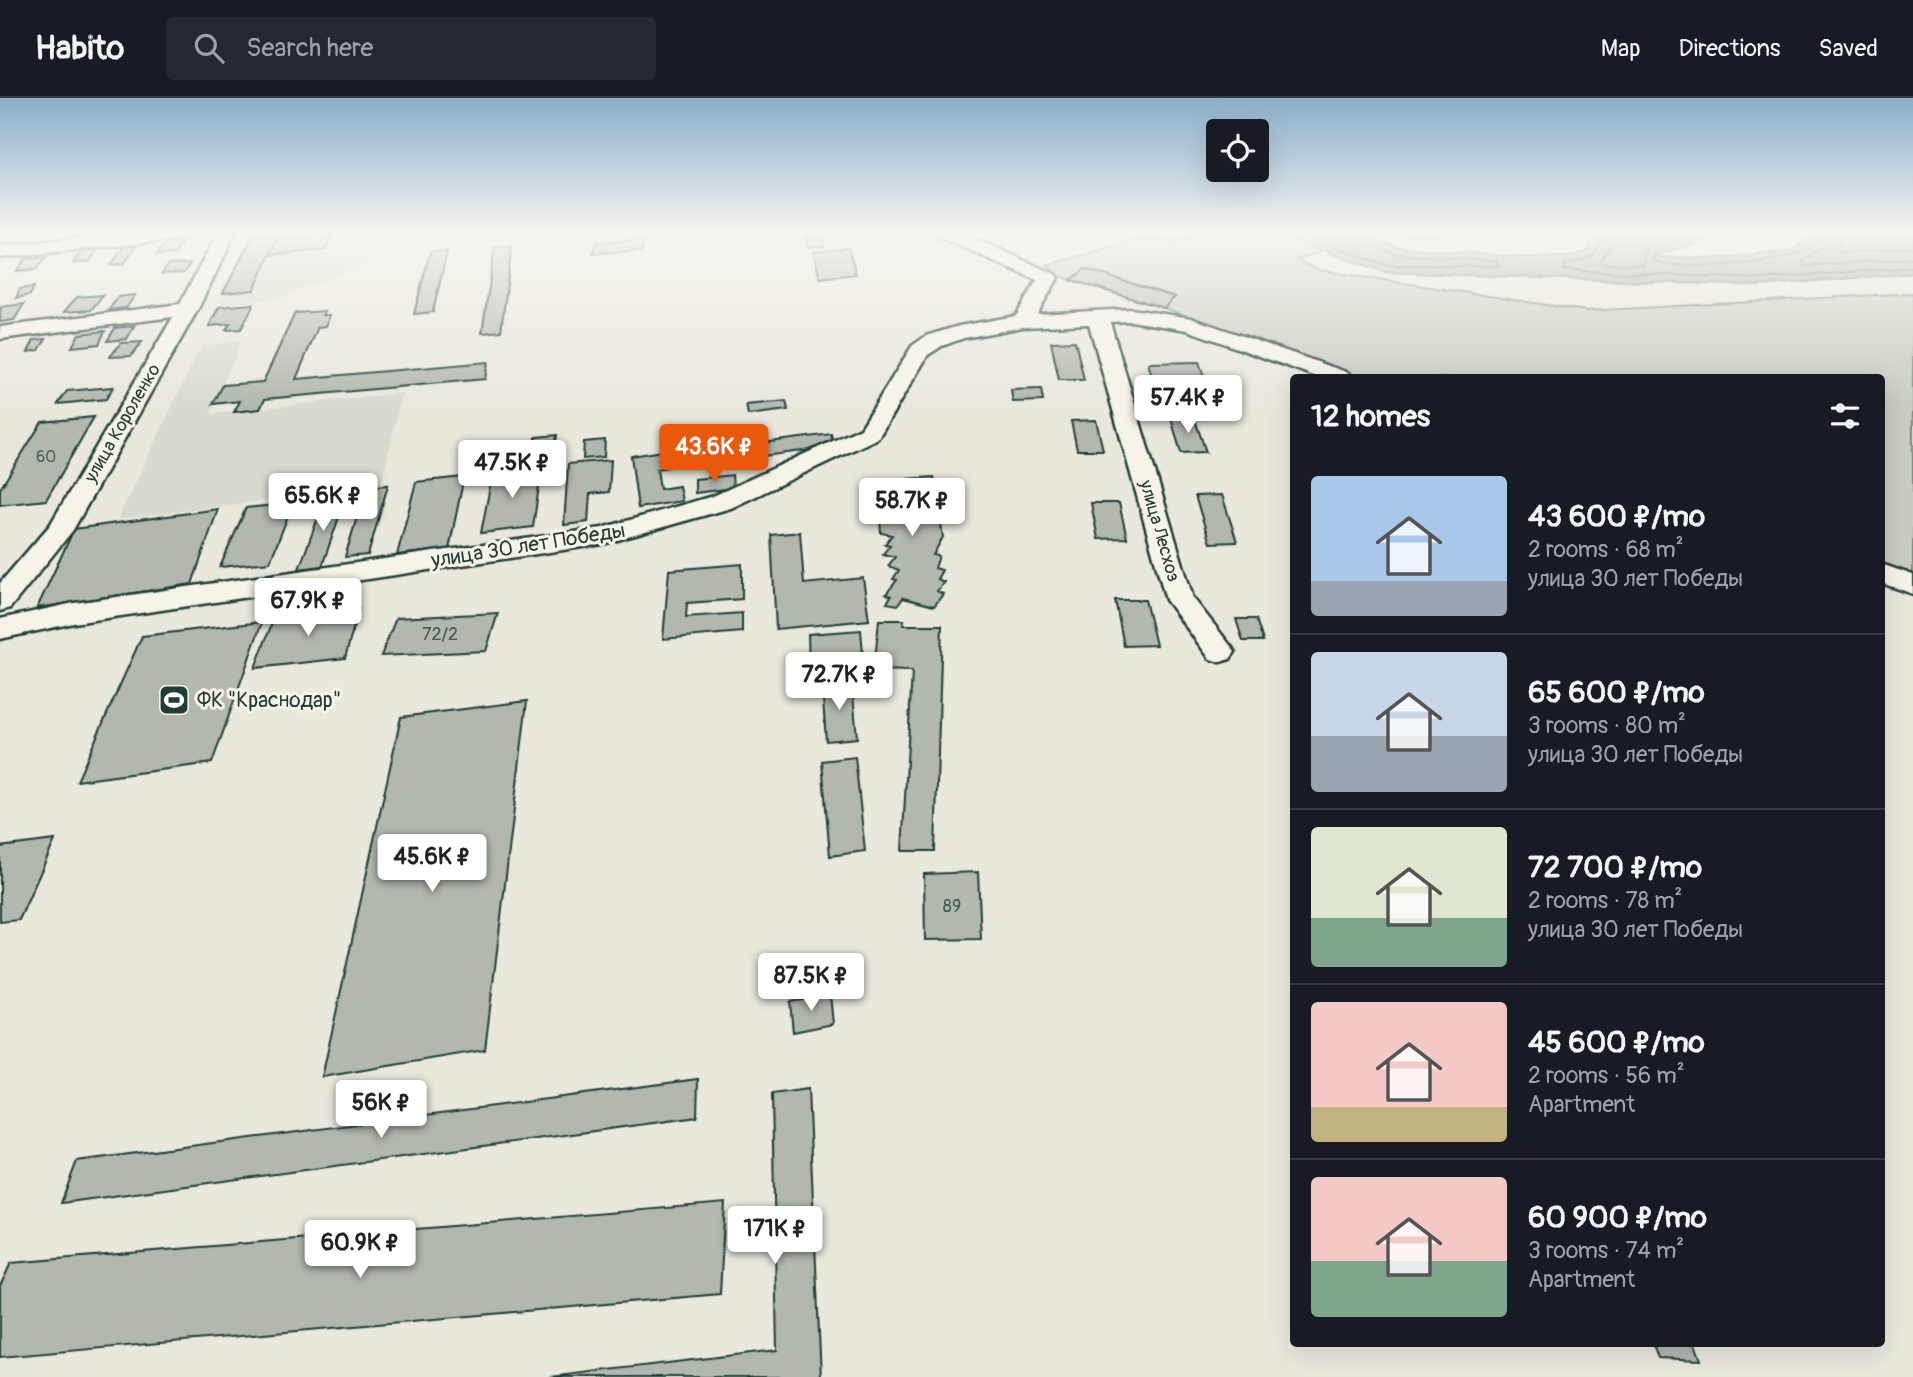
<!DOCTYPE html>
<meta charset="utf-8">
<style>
:root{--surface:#171b24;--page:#242831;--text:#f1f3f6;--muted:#9ea1a6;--line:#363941;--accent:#ea580c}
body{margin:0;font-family:Pangolin,sans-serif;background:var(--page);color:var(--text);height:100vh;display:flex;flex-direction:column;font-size:26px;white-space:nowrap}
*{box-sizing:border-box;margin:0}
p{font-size:23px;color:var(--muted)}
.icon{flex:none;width:38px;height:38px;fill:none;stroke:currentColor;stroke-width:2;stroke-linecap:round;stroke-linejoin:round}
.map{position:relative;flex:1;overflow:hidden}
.side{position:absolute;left:1290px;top:276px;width:595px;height:973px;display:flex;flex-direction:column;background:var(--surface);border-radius:7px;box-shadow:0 7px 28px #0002}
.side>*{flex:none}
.buttons{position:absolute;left:1206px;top:21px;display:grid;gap:14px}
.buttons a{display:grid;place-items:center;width:63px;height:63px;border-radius:7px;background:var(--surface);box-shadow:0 7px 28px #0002;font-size:35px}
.price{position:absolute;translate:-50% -60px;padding:0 16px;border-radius:7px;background:#fff;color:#222;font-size:23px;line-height:46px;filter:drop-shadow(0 2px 4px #0008)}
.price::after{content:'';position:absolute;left:50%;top:42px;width:21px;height:16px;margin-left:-10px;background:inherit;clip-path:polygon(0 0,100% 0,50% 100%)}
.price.current{background:var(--accent);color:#fff}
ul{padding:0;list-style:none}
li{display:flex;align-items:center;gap:21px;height:175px;padding:0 21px}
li+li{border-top:2px solid var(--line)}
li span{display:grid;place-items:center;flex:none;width:196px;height:140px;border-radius:7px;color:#555}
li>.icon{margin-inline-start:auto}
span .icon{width:84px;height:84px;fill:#fffc;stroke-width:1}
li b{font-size:30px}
h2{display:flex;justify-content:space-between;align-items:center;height:84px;padding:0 21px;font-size:30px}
header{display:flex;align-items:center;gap:42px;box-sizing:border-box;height:98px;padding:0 35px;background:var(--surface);border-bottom:2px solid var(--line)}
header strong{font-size:33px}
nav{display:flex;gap:38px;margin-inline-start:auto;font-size:24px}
.search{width:490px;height:63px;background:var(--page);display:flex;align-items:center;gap:18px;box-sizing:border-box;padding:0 24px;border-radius:7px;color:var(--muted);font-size:26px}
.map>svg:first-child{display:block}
.built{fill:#d9dacf}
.green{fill:#c8ccc1;stroke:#74847a;stroke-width:2}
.water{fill:#9ca69c;stroke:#6a7c72;stroke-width:2}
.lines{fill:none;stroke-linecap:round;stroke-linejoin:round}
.shore{stroke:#51675e;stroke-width:2}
.building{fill:#b2b8ae;stroke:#1f3d34;stroke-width:2}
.street-casing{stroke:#1f3d34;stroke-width:5}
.street{fill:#f7f3e8;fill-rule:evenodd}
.labels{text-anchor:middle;stroke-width:6;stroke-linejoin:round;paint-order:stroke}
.far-number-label{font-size:16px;fill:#445c52}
.far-street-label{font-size:18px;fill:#1f3d34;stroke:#f7f3e8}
.number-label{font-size:18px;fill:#445c52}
.street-label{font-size:21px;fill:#1f3d34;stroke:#f7f3e8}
.poi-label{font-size:21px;fill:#1f3d34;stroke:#f7f3e8;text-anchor:start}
</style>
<header>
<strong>Habito</strong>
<div class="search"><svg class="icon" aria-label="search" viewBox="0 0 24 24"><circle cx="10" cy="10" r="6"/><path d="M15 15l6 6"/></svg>Search here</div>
<nav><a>Map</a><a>Directions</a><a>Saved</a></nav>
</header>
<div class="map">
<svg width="1913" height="1279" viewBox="0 0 1913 1279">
<rect width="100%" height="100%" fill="#eae8dd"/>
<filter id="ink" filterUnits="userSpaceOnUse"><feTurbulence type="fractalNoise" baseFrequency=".0143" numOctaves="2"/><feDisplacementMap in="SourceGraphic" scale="14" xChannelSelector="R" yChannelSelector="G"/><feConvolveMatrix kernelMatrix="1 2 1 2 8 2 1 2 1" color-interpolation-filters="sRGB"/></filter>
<g filter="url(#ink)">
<!-- built -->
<path class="built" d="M 255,134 L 277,134 L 275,140 L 337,135 L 340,141 L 410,135 L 405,149 L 280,200 L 219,206 Z
M 241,243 L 211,316 L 402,295 L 381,388 L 118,421 L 201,248 Z"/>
<!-- green -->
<path class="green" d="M 1200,134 L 1277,134 L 1321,153 L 1297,162 L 1318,172 L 1586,213 L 1913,195 L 1913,476 L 1881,464 L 1881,280 L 1363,280 L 1164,210 L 1059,178 L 1047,167 L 1132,143 L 1176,143 Z"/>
<!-- water -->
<path class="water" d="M 1295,134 L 1458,134 C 1431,142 1402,133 1376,142 L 1397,149 L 1521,159 L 1568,159 L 1588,153 L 1593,141 L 1603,134 L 1734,134 L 1651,159 L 1721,160 L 1789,153 L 1820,134 L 1913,134 L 1913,175 L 1759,188 L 1385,174 L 1327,154 Z"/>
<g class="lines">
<!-- shore -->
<path class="shore" d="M 1308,134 L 1330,147 L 1386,167 L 1499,168 L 1496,163 L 1396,156 L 1374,148 L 1372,140 L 1377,134
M 1606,134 L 1593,158 L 1565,167 L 1564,172 L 1759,181 L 1913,169
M 1615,134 L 1613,144 L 1601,162 L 1604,166 L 1643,167 L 1645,153 L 1650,144 L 1681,134
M 1709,134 L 1657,150 L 1653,161 C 1675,175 1774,165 1799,155 C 1811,151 1817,144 1823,134
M 1831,134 L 1828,146 L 1804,162 L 1804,168 L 1913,160
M 1842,134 L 1838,151 L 1841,155 L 1913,149"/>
</g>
<!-- building -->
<path class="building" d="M 255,134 L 279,136 L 274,140 L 277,141 L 254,192 L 223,195 Z
M 804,134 L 822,134 L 824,148 L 807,149 Z
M 332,136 L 326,152 L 270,157 L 277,141 Z
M 644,142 L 641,153 L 593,155 L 596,144 Z
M 181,145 L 175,156 L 157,157 L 164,146 Z
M 136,148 L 124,166 L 111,167 L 123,149 Z
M 512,148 L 501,233 L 482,235 L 495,149 Z
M 848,150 L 856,176 L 820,180 L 813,154 Z
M 97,152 L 89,164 L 73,165 L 81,154 Z
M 447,153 L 433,214 L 414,216 L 430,154 Z
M 46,159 L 37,171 L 17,173 L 26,161 Z
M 190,166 L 184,175 L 162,176 L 168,167 Z
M 1085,171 L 1175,199 L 1164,210 L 1071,182 Z
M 34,189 L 30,197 L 16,200 L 20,191 Z
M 103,197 L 91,212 L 64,214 L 77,199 Z
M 135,197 L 126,210 L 109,212 L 118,199 Z
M 24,206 L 14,222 L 0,224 L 1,209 Z
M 254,206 L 241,231 L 226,232 L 230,226 L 209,228 L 219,209 Z
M 325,213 L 323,217 L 330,217 L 326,228 L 318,229 L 296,281 L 488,264 L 485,281 L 265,301 L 260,311 L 234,314 L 240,303 L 213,306 L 223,287 L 263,284 L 295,215 Z
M 134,228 L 127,241 L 107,243 L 115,230 Z
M 105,233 L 99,246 L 72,249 L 79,236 Z
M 46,241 L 39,252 L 28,254 L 34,242 Z
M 1075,243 L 1084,282 L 1059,282 L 1051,244 Z
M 142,244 L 131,258 L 110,259 L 121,245 Z
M 1199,264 L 1208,290 L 1156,291 L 1148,265 Z
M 113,289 L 106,301 L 58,306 L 67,293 Z
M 1041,291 L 1043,303 L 1013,304 L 1011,292 Z
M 786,303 L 788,312 L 748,317 L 746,307 Z
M 94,319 L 46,402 L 0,407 L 0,391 L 42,324 Z
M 1194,319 L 1206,354 L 1181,355 L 1171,320 Z
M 1096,322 L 1103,352 L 1077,352 L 1071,323 Z
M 831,336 L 834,349 L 732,362 L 731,349 Z
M 557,337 L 554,359 L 532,361 L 536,339 Z
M 605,342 L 604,359 L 583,361 L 584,344 Z
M 676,351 L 679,367 L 657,371 L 660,391 L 679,388 L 682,403 L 638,410 L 631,358 Z
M 611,362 L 609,394 L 590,396 L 588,424 L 564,427 L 568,366 Z
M 542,368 L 533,429 L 481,435 L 493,373 Z
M 732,377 L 733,390 L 695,395 L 695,381 Z
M 464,379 L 449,451 L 397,457 L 416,384 Z
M 934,379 L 943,439 L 933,457 L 939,458 L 935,470 L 942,472 L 937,481 L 944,484 L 937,493 L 943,496 L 934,508 L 903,500 L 898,507 L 887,505 L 891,498 L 886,496 L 897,482 L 893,481 L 899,472 L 888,468 L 895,459 L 883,456 L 890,447 L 885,446 L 892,437 L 881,435 L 877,383 Z
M 388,387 L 368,457 L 345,459 L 366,389 Z
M 1222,397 L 1237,444 L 1210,445 L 1195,398 Z
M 346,399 L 322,468 L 299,471 L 325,401 Z
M 293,405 L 270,464 L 220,469 L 246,410 Z
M 1091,405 L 1119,405 L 1127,440 L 1098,441 Z
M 218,411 L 192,486 L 37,510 L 74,431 Z
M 800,434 L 804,486 L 863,480 L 869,522 L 776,531 L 771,437 Z
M 742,466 L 742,501 L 687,505 L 686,519 L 742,515 L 742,534 L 663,541 L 669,472 Z
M 1115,502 L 1145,502 L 1156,547 L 1124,548 Z
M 359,510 L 345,560 L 255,570 L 274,520 Z
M 498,515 L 486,553 L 381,558 L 396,520 Z
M 1236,521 L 1256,521 L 1263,543 L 1243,543 Z
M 879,522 L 904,522 L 903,527 L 942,527 L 935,753 L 902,753 L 912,573 L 874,572 Z
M 262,524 L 212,665 L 77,683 L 142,538 Z
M 861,532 L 864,567 L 809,572 L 808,536 Z
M 852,585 L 857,640 L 826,643 L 822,588 Z
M 527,603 L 485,952 L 322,979 L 401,619 Z
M 855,659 L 865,753 L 830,758 L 822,663 Z
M 55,742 L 19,822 L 0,824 L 0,749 Z
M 978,774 L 981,841 L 925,842 L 924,776 Z
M 830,897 L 833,926 L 793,934 L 790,904 Z
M 698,981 L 697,1019 L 61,1105 L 77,1063 Z
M 808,991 L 821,1279 L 550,1279 L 777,1252 L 772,996 Z
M 725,1105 L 720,1196 L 0,1259 L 0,1188 L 11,1165 Z
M 1653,1246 L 1695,1246 L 1701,1262 L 1658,1260 Z"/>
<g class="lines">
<!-- street casing -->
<g class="street-casing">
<path id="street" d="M 132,134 L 197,134 L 188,140 L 0,160 L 0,148 Z
M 218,134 L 236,134 L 198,211 L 73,432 L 10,510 L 0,513 L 0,485 L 50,427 L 173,219 L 0,241 L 0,229 L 180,206 Z
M 935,134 L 960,134 L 1055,176 L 1058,180 L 1037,216 L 1131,211 L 1191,220 L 1349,275 L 1352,280 L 1320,280 L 1187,232 L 1131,223 L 1110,224 L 1193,500 L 1230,547 L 1235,554 L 1230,561 L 1220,564 L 1210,561 L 1166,502 L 1089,226 L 1023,229 L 964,240 L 942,248 L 928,257 L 878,340 L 731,410 L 603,446 L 74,525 L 0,541 L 0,521 L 74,505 L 602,430 L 713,398 L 861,330 L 912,248 L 926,238 L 959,228 L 1016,218 L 1037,182 L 937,138 Z
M 1881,466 L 1913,477 L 1913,496 L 1881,485 Z"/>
</g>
<!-- street -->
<use href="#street" class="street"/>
</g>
</g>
<!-- sky -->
<linearGradient id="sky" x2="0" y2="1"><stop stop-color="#89aeca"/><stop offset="0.43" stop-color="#f6f5f0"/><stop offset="1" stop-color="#f6f5f0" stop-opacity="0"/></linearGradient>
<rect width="1913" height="313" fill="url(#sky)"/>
<!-- icons -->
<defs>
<g id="stadium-square" transform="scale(1.575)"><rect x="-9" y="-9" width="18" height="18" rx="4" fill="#1f3d34" stroke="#f7f3e8"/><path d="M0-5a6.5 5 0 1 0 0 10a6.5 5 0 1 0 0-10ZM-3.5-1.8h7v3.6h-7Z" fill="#fff"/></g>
</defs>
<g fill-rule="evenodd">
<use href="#stadium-square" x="174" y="602"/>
</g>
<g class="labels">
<!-- far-number labels -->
<g class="far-number-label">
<text x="46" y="364">60</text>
</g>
<!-- far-street labels -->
<g class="far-street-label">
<text transform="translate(122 325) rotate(-60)" y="6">улица Короленко</text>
<text transform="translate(1160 433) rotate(74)" y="6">улица Лесхоз</text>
</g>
<!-- number labels -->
<g class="number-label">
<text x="440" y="542">72/2</text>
<text x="952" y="814">89</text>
</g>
<!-- street labels -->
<g class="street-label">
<text transform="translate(528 447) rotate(-9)" y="7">улица 30 лет Победы</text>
</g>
<!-- poi labels -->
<g class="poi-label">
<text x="197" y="609">ФК "Краснодар"</text>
</g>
</g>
</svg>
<div class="buttons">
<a><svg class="icon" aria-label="locate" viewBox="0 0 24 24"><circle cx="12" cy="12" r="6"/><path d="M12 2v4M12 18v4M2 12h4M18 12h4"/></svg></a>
</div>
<b class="price" style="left:1188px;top:337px">57.4K ₽</b>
<b class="price current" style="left:714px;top:386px">43.6K ₽</b>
<b class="price" style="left:512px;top:402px">47.5K ₽</b>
<b class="price" style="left:323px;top:435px">65.6K ₽</b>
<b class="price" style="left:912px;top:440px">58.7K ₽</b>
<b class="price" style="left:308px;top:540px">67.9K ₽</b>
<b class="price" style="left:839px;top:614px">72.7K ₽</b>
<b class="price" style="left:432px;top:796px">45.6K ₽</b>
<b class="price" style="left:811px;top:915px">87.5K ₽</b>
<b class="price" style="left:381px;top:1042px">56K ₽</b>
<b class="price" style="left:775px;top:1168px">171K ₽</b>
<b class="price" style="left:360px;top:1182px">60.9K ₽</b>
<section class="side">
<h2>12 homes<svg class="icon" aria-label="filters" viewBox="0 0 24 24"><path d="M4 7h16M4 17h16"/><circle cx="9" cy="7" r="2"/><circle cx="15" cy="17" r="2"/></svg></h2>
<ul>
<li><span style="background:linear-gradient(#a9c7e8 75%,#9aa5b1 0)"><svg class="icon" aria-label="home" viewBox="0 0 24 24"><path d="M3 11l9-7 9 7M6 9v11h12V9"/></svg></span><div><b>43 600 ₽/mo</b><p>2 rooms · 68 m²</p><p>улица 30 лет Победы</p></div></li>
<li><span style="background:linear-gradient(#c9d6e8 60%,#9aa5b1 0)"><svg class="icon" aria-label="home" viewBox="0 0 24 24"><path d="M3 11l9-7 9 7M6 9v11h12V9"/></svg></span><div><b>65 600 ₽/mo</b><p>3 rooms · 80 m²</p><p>улица 30 лет Победы</p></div></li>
<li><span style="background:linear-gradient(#dfe7d0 65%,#7fa58c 0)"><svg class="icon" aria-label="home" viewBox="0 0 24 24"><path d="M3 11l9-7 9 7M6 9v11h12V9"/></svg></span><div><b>72 700 ₽/mo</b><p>2 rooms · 78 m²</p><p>улица 30 лет Победы</p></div></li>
<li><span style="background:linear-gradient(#f6c9c9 75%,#c2b280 0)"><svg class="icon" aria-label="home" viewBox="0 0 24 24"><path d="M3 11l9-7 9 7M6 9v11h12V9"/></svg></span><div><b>45 600 ₽/mo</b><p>2 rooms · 56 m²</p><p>Apartment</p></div></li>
<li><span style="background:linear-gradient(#f6c9c9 60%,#7fa58c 0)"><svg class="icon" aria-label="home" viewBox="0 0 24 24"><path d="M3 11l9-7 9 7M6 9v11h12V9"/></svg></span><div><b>60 900 ₽/mo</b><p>3 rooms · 74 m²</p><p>Apartment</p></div></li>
</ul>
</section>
</div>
